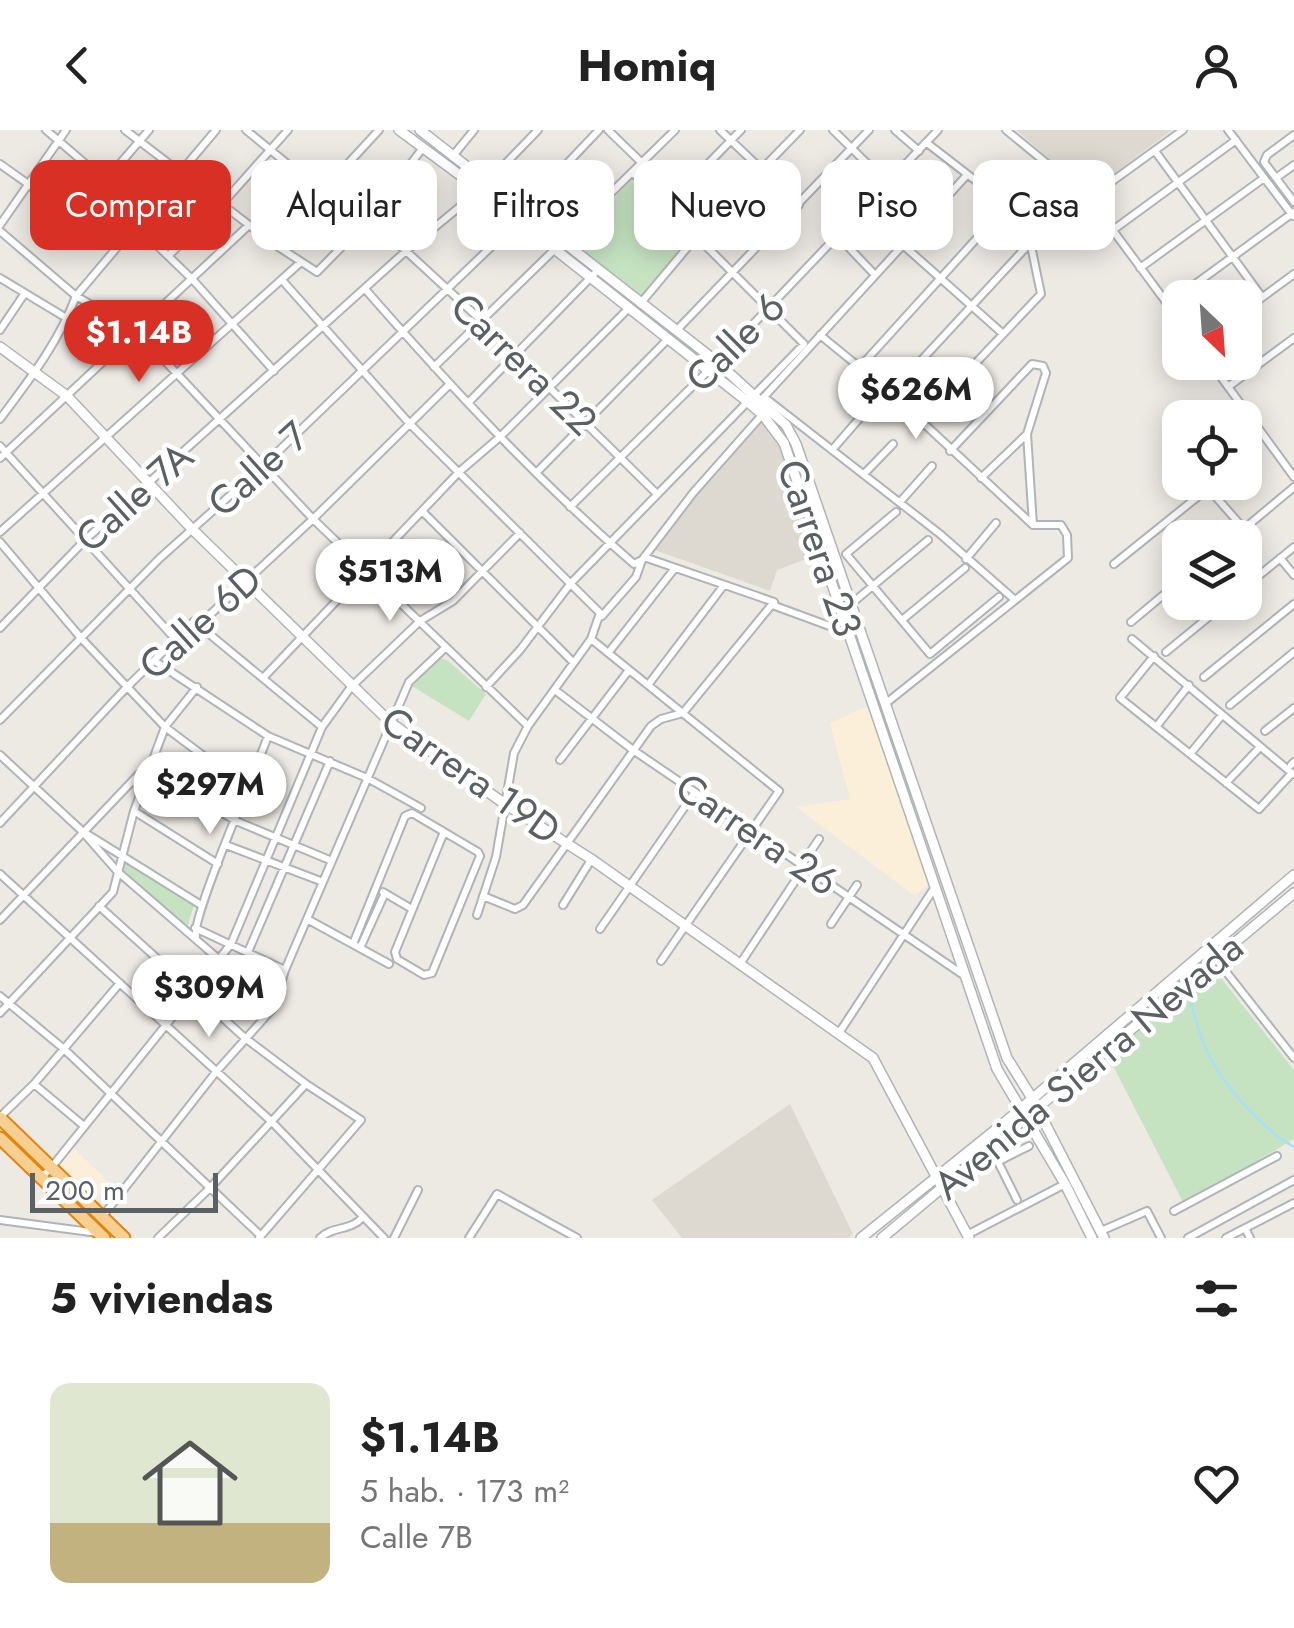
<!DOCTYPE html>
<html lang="es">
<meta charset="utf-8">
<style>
:root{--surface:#fff;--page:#f2f2f2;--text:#222;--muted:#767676;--line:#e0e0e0;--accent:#d93025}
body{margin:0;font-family:Jost,sans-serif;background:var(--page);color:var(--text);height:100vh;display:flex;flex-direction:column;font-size:38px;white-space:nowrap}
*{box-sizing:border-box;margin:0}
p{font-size:32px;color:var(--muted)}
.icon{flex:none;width:55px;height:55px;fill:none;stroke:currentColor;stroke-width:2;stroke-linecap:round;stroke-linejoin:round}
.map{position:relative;height:1108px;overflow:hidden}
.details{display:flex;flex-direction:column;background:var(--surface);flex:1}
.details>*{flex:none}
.top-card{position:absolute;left:30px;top:30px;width:1235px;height:90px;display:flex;gap:20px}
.needle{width:65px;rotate:155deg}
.buttons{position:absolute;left:1162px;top:150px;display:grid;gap:20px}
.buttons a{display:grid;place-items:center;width:100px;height:100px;border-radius:20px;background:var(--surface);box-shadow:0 5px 25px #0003;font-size:50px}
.scale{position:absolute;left:30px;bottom:25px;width:188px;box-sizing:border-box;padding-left:10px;border:5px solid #5b6063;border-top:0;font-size:28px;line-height:35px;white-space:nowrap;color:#5b6063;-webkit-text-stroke:8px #fff;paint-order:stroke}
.price{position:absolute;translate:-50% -85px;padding:0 22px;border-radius:35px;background:#fff;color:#222;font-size:32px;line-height:65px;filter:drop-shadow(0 2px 5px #0008)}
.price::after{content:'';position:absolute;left:50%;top:60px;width:30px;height:22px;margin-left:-15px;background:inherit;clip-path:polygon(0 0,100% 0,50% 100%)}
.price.selected{background:var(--accent);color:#fff}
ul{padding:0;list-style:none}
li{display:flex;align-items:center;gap:30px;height:250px;padding:0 50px}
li+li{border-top:2px solid var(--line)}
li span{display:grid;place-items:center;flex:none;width:280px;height:200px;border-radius:20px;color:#555}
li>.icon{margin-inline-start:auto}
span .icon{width:120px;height:120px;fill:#fffc;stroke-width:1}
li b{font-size:42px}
h2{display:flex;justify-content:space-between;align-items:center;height:120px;padding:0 50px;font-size:42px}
.chip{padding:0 35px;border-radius:20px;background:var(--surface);box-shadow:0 5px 25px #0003;font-size:35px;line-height:90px}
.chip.selected{background:var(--accent);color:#fff}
header{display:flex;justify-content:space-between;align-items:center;height:130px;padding:0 50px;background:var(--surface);font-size:45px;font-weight:700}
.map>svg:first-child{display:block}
.commercial{fill:#fcefd9}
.education{fill:#ddd9d1}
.green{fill:#c5e3c1}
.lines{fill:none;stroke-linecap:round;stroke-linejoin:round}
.stream{stroke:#a6e1fa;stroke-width:2.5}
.street-casing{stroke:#b0b4b8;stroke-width:10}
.secondary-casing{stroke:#b0b4b7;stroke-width:12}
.highway-casing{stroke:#e3840d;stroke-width:15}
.street{stroke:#fff;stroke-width:6}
.secondary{stroke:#fff;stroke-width:9}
.highway{stroke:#f7cf90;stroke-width:11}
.labels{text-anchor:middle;stroke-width:9;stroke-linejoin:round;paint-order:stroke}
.street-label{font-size:40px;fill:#5b6063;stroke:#fff}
</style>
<header><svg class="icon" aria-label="back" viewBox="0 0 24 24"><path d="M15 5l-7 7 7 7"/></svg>Homiq<svg class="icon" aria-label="person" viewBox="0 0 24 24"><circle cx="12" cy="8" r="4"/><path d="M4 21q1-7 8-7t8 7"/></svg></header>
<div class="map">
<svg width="1294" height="1108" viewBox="0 0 1294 1108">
<rect width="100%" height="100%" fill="#ede9e3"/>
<!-- commercial -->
<path class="commercial" d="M 871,575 L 928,755 L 915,766 L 796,677 L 850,669 L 830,593 Z
M 69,1014 L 110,1053 L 90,1076 L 51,1038 Z"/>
<!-- education -->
<path class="education" d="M 1016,0 L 1172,0 L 1088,63 Z
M 760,289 L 776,307 L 786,326 L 797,383 L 812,427 L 777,440 L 770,461 L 652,419 L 696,360 Z
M 790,974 L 853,1104 L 849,1108 L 682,1108 L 652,1070 Z"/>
<!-- green -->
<path class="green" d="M 631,50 L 697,109 L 641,170 L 570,114 Z
M 439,528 L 447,530 L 486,564 L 469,591 L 412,556 L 431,530 Z
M 124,728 L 194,775 L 187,798 L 120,741 Z
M 1209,833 L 1294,940 L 1294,1009 L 1184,1074 L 1105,920 Z"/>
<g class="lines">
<!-- stream -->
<path class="stream" d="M 1188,858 C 1193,881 1198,904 1209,925 C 1222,954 1266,1002 1294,1017"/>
<!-- street casing -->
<g class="street-casing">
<path id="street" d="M 46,0 L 145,85
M 125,0 L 274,114 L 317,142 L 368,90 L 422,19
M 246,0 L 322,62 L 368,90 L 406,121 L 483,192 L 656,363
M 608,0 L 642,33
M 720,0 L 799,75
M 833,0 L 888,54
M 895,0 L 919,21
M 1006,0 L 1089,68 L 1180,191
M 1228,0 L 1293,86
M 1294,5 L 1267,25 L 1264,32 L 1294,72
M 1155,21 L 1262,167
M 452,27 L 474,0
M 0,34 L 117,117
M 633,43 L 804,214
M 966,46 L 764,267 L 940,404 L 1015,470
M 1276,48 L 1294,35
M 1089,68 L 1183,0
M 668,75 L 741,0
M 866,77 L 903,115 L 1002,203
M 523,80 L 599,0
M 74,87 L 149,0
M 0,95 L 66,0
M 136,95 L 193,150 L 274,241
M 1113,100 L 1236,10
M 0,101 L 76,166 L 137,201 L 313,389 L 528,596
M 838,106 L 875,145
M 562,111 L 675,0
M 274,114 L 379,0
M 168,126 L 222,74 L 288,0
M 1140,138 L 1264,48
M 0,148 L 68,189
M 282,150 L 409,293 L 600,483 L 591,509 L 528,596 L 514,623 L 496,727 L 477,785
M 365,159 C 449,255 537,350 634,434 L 642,430
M 640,174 L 697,106 L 800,0
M 1168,174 L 1294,82
M 1245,180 L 1294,144
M 0,200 L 25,163
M 676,201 L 869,0
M 820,205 L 891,263 L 1032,394
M 1210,232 L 1294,347
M 434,237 L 554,120
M 860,237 L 1007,75
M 1228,257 L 1294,208
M 891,263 L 1030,113
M 468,273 L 597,141
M 0,289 C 29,250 59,212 76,166 L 216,0
M 921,291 L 1041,164 L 1029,106 L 1007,75 L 927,13
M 0,316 L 176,510
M 832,320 L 865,282
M 950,321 L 1032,234 L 1043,236 L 1046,243 L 1027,304 L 1033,395
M 0,328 L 249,95
M 1245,328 L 1255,320
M 537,342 L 667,210
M 864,344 L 893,314
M 981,348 L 1027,304
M 1209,359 L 1244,399
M 900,372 L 932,336
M 570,377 L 717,232 L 938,0
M 422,381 L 573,532
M 896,382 L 846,424 L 930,524 L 999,467
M 0,402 L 301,132
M 1233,408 L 1294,357
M 0,412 L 81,508 L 165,597 L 249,660
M 644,427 L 774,472 L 775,476 L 843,501 L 848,500
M 1280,428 L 1294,445
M 966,429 L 996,393
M 1114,434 L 1216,352
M 1245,457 L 1294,417
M 851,474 L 928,410
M 602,486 L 636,447 L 642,430 L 693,363 L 762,285
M 902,490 L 965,438
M 1131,492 L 1180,451
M 196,493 L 322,597
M 0,498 L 85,410 L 406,121 L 480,60 L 538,0
M 591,509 L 779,661 L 661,831
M 1132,509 L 1293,644
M 609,522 L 675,438
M 1166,522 L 1227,472
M 1154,526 L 1120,568 L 1259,679 L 1292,643
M 156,532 L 268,606 L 367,648 L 421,678
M 264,547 L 459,342 L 501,306 L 629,178
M 1204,547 L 1294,474
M 648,555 L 724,455
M 486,557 L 520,520 L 571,453 L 804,214
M 555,560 L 633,620 L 962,844
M 885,574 L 1068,428 L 1067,405 L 1061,395 L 1033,395
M 1230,575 L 1294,522
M 0,590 L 160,428 L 264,335 L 518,91
M 1156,597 L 1189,555
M 1265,601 L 1294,578
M 1190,624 L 1222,585
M 0,625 L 82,701 L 117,741 L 274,877
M 560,630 L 629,540
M 1291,635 L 1294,632
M 1226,653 L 1260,617
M 134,681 L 218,734
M 0,693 L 126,558 L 194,491 L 201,493 L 313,389 L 449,255
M 87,704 L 201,775
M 226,715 L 323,752
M 802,734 L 819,709
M 0,744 L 272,992 L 384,1108
M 383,762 L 412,779
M 483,766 L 515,779 L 523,775 L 651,596 L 661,589 L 683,583 L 774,472
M 563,775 L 591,730
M 99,776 L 245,908 L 306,954 L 361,990 L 259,1108
M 307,789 L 389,834
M 0,790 L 138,645 L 148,639 L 236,691 L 332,731
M 831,794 L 857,755
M 195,798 L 285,840
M 600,799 L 695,662
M 196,806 C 191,788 257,637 268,606
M 353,814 L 405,686 L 412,683 L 478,722 L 480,726 L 432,843 L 424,845 L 397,829 L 395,822 L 444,702
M 360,818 L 385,763
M 248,822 L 330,631
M 1216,829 L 1294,928
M 740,834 L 805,736
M 0,866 L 64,919 L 261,1106
M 0,883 L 113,762 L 134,681 L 165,597 L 197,557
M 839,903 L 935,757
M 34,954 L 84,996
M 0,987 L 34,954 L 120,853
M 990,1019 L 1001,1022 L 998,1032 L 1017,1070
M 999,1031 L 1029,1016
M 37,1043 L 44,1045 L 51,1038 L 231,814 L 322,597 L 351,557 L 420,491 L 453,471 L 520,403
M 1174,1081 L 1277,1026
M 102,1087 L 216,942 L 274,877 L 285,840 L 409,552 L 446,517
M 0,1090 L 98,1103
M 1245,1098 L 1250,1108
M 1101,1101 L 1147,1081 L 1161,1108
M 967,1105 L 1065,1054
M 158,1108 L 210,1058 L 306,954
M 320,1108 C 332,1096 350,1101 362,1088
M 394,1108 L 418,1060
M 469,1108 L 497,1064 L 577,1108
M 1188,1108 L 1294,1050
M 1226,1108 L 1294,1073"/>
</g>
<!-- secondary casing -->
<g class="secondary-casing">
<path id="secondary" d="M 399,0 L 480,60 L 748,272 L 763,285 L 784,313 L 997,939 L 1065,1054 L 1092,1108
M 420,0 L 717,232 L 786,295 L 796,314 L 1007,928 L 1032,968 L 1104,1108
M 0,217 L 67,266 L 192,399 L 391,593 L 505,674 L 591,729 L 873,928 L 969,1108
M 861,1108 L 1004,993 L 1294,745
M 882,1108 L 1294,763"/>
</g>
<!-- highway casing -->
<g class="highway-casing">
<path id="highway" d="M 0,988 L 124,1108
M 0,1008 L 104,1108"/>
</g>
<!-- street -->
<use href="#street" class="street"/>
<!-- secondary -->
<use href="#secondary" class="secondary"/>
<!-- highway -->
<use href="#highway" class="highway"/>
</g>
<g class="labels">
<!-- street labels -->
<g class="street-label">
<text transform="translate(735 212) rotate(-45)" y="14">Calle 6</text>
<text transform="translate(524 234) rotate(44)" y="14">Carrera 22</text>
<text transform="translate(258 339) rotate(-42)" y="14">Calle 7</text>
<text transform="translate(134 367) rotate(-42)" y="14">Calle 7A</text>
<text transform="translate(820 418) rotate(71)" y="14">Carrera 23</text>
<text transform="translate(200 492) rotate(-42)" y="14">Calle 6D</text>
<text transform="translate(471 645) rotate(35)" y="14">Carrera 19D</text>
<text transform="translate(757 704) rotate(34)" y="14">Carrera 26</text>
<text transform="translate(1088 936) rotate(-40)" y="14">Avenida Sierra Nevada</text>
</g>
</g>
</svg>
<div class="buttons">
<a><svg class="needle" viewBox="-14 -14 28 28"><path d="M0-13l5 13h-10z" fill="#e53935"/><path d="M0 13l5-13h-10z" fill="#767676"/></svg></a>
<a><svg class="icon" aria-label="locate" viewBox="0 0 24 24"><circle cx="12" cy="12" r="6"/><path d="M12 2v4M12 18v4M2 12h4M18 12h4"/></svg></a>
<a><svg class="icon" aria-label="layers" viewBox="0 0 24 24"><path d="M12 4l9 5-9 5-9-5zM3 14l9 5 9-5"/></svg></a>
</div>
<div class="scale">200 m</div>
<b class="price selected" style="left:139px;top:255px">$1.14B</b>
<b class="price" style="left:916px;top:312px">$626M</b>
<b class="price" style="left:390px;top:494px">$513M</b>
<b class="price" style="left:210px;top:707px">$297M</b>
<b class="price" style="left:209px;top:910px">$309M</b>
<div class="top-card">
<a class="chip selected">Comprar</a>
<a class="chip">Alquilar</a>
<a class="chip">Filtros</a>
<a class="chip">Nuevo</a>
<a class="chip">Piso</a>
<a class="chip">Casa</a>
</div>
</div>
<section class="details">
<h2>5 viviendas<svg class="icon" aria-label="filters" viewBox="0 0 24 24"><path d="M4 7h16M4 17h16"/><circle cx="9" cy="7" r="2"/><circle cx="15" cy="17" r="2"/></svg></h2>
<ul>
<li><span style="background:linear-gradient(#dfe7d0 70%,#c2b280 0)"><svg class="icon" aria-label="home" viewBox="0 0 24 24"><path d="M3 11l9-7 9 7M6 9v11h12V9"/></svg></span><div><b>$1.14B</b><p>5 hab. · 173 m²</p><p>Calle 7B</p></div><svg class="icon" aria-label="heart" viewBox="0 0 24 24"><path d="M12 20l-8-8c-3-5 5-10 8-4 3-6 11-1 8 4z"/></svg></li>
</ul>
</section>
